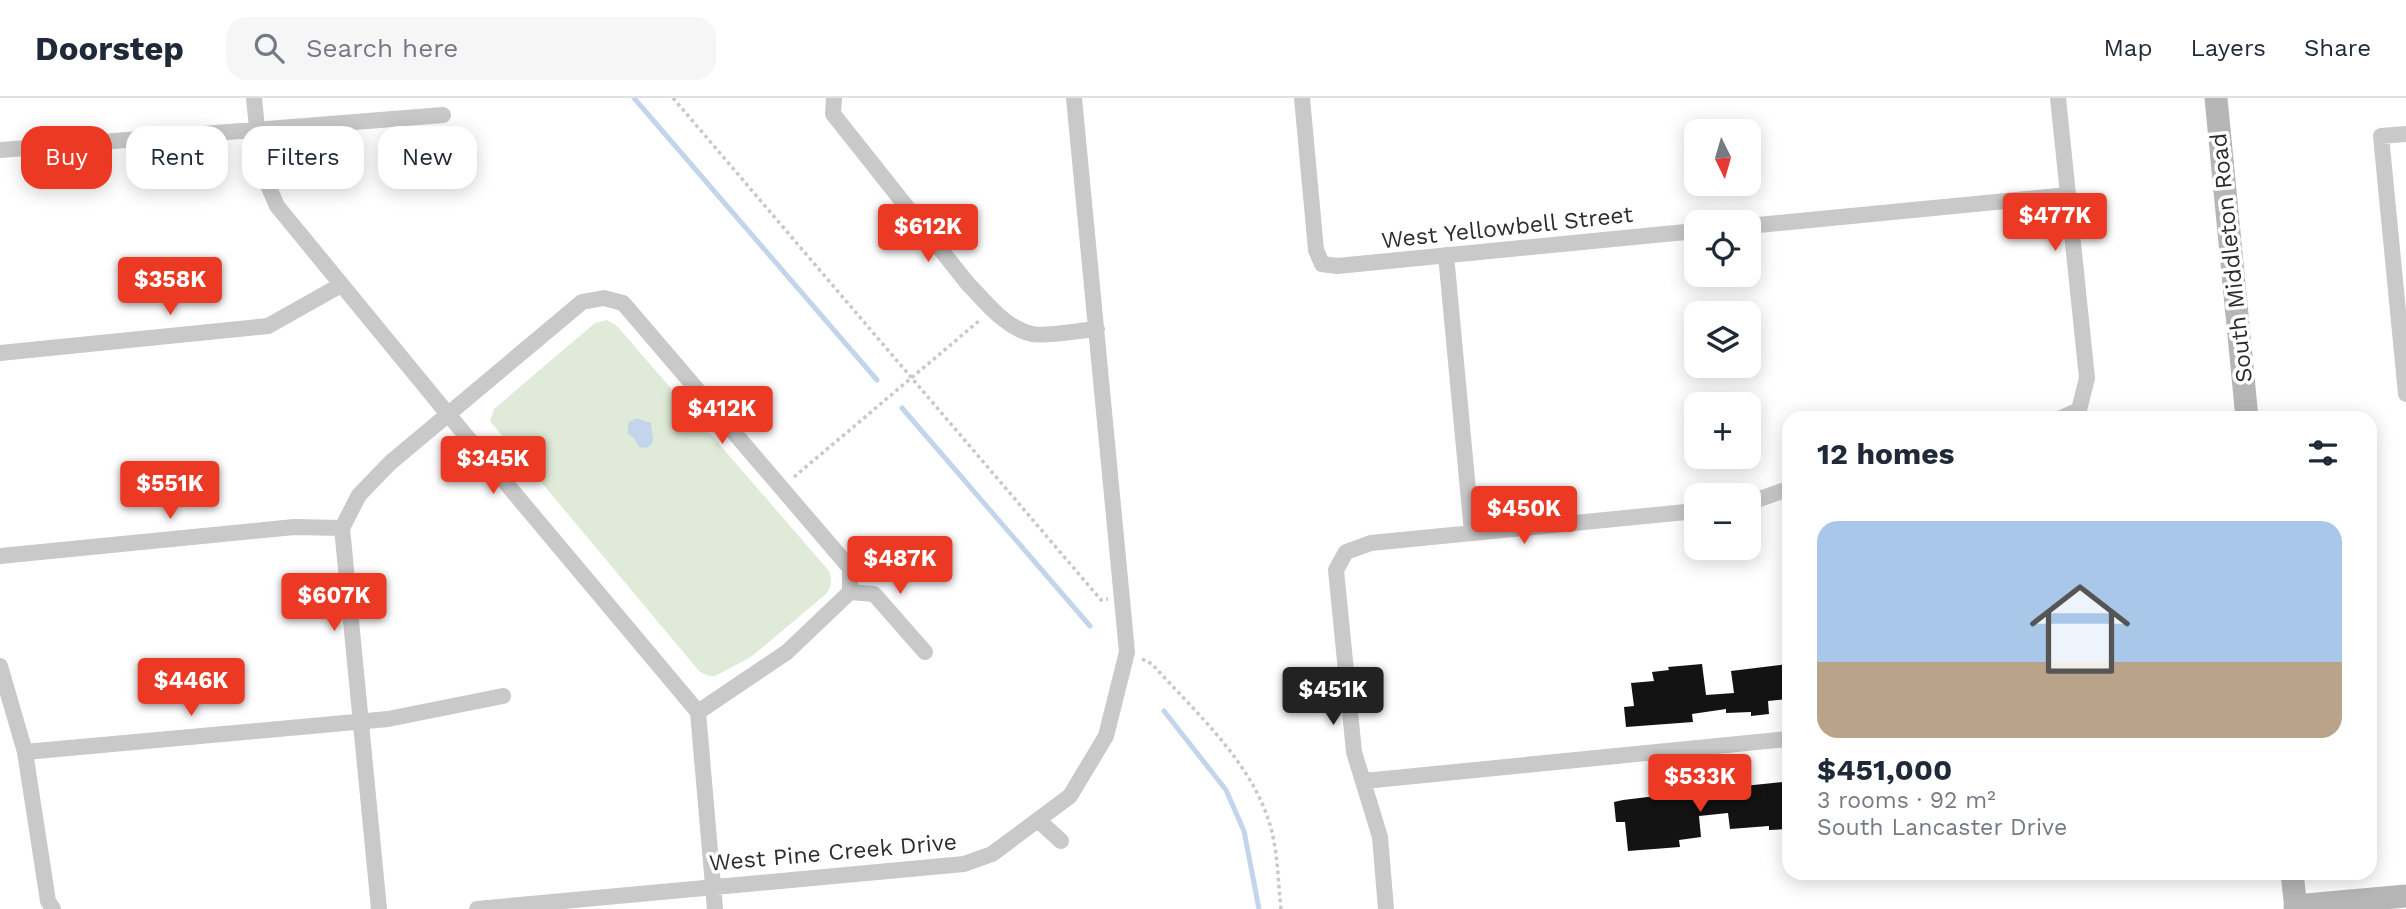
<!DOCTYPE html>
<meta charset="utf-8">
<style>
:root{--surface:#fff;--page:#f6f6f7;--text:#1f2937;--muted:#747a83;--line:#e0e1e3;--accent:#ec3924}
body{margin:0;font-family:"Work Sans",sans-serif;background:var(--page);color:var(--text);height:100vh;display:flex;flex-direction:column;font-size:26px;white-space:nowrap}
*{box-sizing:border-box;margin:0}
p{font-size:23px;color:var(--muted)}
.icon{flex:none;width:38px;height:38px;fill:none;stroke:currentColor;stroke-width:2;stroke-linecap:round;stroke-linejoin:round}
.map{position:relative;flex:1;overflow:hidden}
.sheet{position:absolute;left:1782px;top:313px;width:595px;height:469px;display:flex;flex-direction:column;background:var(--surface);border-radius:21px;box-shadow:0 4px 18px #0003}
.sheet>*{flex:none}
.banner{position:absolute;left:21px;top:28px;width:665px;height:63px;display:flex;gap:14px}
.needle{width:46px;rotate:175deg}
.controls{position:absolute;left:1684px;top:21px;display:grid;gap:14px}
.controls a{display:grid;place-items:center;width:77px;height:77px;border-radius:14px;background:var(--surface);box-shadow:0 4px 18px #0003;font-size:35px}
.price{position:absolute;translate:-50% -60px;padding:0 16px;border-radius:7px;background:var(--accent);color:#fff;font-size:23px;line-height:46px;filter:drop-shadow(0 2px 4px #0008)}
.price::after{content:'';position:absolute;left:50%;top:42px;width:21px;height:16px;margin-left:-10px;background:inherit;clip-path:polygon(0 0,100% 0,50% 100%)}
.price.active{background:#222;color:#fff}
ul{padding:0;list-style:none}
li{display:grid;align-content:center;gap:14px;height:371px;padding:0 35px}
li+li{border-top:2px solid var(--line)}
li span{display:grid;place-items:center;height:217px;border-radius:21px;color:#555}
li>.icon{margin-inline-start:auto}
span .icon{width:126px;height:126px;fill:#fffc;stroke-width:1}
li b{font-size:30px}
h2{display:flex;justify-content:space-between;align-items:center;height:84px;padding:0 35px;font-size:30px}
.chip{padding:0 24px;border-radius:21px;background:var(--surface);box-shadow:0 4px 18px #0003;font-size:24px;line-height:63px}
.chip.active{background:var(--accent);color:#fff}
header{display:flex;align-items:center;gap:42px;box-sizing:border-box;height:98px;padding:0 35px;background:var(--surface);border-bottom:2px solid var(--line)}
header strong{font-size:33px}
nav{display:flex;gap:38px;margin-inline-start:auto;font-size:24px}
.search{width:490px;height:63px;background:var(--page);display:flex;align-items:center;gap:18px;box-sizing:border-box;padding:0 24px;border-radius:21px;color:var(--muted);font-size:26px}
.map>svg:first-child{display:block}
.green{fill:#dfebd8}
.water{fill:#c3d5ec}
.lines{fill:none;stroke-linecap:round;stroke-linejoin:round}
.stream{stroke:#c3d5ec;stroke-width:5}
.building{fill:#131313}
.path{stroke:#c9c9c9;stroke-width:3.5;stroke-dasharray:3.5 3.5;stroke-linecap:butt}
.street{stroke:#c9c9c9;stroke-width:16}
.secondary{stroke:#b6b6b6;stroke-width:23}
.labels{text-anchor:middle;stroke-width:7;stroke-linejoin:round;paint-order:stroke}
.street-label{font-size:23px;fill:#2c2c2c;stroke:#fff}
</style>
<header>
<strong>Doorstep</strong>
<div class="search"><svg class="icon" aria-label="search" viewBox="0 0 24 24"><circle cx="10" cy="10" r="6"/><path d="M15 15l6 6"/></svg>Search here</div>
<nav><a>Map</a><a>Layers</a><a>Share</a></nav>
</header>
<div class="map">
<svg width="2406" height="811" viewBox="0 0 2406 811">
<rect width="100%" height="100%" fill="#fff"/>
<!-- green -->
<path class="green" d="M 607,222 L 617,228 L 829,473 C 832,482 832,488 826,496 L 751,559 L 715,578 L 709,578 L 700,574 L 490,323 L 494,311 L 595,225 Z"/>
<!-- water -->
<path class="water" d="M 636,320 L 651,325 L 653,342 L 651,347 L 646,350 L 639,349 L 634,340 L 628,336 L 628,325 Z"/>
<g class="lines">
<!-- stream -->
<path class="stream" d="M 634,0 L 877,282
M 902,310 L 1090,528
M 1164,613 L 1226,692 L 1244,733 L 1259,811"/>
</g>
<!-- building -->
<path class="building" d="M 1702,566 L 1706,597 L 1734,595 L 1731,573 L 1788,566 L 1788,601 L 1768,603 L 1769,616 L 1751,618 L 1751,614 L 1726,615 L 1726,611 L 1692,616 L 1693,624 L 1626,629 L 1624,609 L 1634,608 L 1631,585 L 1654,583 L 1652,574 L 1669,572 L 1668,569 Z
M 1783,684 L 1783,691 L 1788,690 L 1788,731 L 1769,732 L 1769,728 L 1730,731 L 1728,715 L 1699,718 L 1701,739 L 1679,742 L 1680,749 L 1628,753 L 1625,724 L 1616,724 L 1614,704 L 1623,702 L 1681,695 L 1683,699 L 1726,696 L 1725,690 Z"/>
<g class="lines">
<!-- path -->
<path class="path" d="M 673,0 L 1101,502 L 1108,501
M 794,379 L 980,222
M 1142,561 L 1152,566 C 1196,615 1253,665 1271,730 C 1278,756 1278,785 1281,811"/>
<!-- street -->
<path class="street" d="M 254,0 L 261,71 L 277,108 L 447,315 L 698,614 L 715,811
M 834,0 L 833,16 L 968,186 C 986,204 1005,230 1032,236 C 1045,239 1081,232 1097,231
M 1302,0 L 1316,152 L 1322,166 L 1337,168 L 1696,133
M 2058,0 L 2087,280 L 2079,312 L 2061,320
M 2406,36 L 2381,38 L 2406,296
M 0,52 L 443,17
M 1748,128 L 2068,97
M 1446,157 L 1472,435
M 0,255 L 268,228 L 341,187
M 1748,405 L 1788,391
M 0,458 L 294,429 L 342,430
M 850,494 L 874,496 L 925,554
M 0,568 L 25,654 L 48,803 L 53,811
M 25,654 L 388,621 L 503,598
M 1364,683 L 1788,641
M 1038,722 L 1061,743
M 379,811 L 342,430 L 359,397 L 390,365 L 582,204 L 604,200 L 623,205 L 850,470 L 850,494 L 787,554 L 698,614
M 477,811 L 964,766 L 992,756 L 1070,698 L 1106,638 L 1127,554 L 1074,0
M 1386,811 L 1380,739 L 1354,654 L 1336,472 L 1346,454 L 1371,445 L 1696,413"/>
<!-- secondary -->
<path class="secondary" d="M 2216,0 L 2247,320
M 2292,775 L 2296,811
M 2295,808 L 2406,798"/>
</g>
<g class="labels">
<!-- street labels -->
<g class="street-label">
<text transform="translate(1507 129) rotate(-6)" y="8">West Yellowbell Street</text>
<text transform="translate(2231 160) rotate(-96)" y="8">South Middleton Road</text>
<text transform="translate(833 754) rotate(-5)" y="8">West Pine Creek Drive</text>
</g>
</g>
</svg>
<div class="controls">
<a><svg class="needle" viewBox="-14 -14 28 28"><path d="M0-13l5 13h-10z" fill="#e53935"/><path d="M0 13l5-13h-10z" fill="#747a83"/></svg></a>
<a><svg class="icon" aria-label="locate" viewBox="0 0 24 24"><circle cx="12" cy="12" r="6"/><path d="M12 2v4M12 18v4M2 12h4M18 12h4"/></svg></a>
<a><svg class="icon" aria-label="layers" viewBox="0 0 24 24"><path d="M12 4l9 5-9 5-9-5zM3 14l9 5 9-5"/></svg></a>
<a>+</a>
<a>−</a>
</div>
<b class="price" style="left:2055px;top:155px">$477K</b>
<b class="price" style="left:928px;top:166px">$612K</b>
<b class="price" style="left:170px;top:219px">$358K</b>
<b class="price" style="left:722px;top:348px">$412K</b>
<b class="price" style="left:493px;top:398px">$345K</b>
<b class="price" style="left:170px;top:423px">$551K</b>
<b class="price" style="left:1524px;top:448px">$450K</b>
<b class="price" style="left:900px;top:498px">$487K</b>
<b class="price" style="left:334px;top:535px">$607K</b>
<b class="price" style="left:191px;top:620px">$446K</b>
<b class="price active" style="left:1333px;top:629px">$451K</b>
<b class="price" style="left:1700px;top:716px">$533K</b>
<div class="banner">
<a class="chip active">Buy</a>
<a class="chip">Rent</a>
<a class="chip">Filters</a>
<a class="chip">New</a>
</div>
<section class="sheet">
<h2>12 homes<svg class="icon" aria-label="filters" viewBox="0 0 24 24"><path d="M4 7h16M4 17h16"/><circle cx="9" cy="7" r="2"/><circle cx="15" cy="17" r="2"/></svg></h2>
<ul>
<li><span style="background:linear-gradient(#a9c7e8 65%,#b9a48a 0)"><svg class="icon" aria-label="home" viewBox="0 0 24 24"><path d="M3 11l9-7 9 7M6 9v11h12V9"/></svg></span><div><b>$451,000</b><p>3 rooms · 92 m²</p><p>South Lancaster Drive</p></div></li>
</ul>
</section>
</div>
